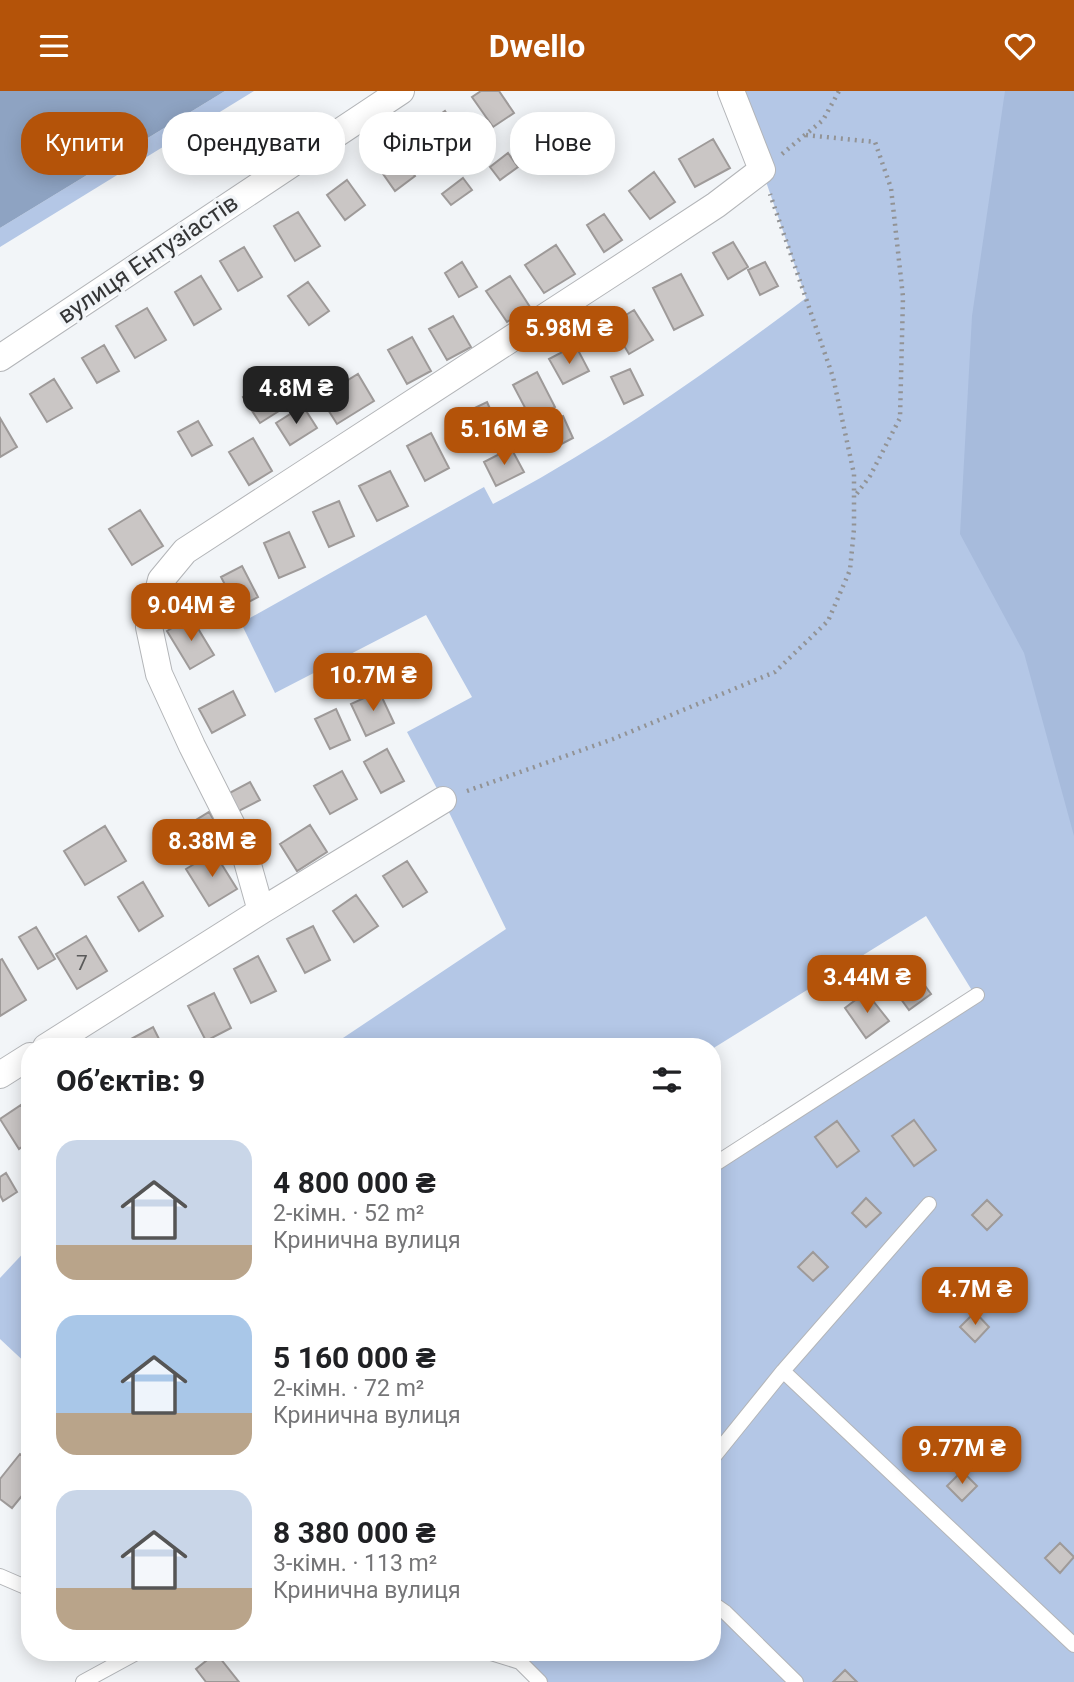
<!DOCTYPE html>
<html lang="uk">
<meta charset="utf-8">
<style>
:root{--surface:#fff;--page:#f6f6f6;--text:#202124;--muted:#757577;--accent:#b45309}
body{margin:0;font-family:Roboto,sans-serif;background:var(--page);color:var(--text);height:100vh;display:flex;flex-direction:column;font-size:26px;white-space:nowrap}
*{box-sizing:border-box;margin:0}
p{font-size:23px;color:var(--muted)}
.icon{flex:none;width:38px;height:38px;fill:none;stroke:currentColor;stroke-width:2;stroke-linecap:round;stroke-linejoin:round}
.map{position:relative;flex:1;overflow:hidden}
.drawer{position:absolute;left:21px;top:947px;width:700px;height:623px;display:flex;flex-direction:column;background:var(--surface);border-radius:28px;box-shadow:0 4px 18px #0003}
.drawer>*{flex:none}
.hud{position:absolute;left:21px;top:21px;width:700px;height:63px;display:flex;gap:14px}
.price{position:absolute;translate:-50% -60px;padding:0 16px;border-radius:14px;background:var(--accent);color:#fff;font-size:23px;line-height:46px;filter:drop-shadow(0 2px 4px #0008)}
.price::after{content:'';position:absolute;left:50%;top:42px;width:21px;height:16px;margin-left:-10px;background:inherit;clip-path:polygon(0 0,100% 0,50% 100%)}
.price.selected{background:#222;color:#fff}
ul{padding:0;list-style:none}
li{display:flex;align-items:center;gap:21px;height:175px;padding:0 35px}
li span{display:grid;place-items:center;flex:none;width:196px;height:140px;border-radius:21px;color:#555}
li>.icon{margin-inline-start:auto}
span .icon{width:84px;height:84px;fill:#fffc;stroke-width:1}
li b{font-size:30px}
h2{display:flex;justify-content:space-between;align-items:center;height:84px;padding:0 35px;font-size:30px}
.tag{padding:0 24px;border-radius:28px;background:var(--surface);box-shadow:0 4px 18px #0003;font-size:24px;line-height:63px}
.tag.selected{background:var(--accent);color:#fff}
header{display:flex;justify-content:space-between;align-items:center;height:91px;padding:0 35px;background:var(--accent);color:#fff;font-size:32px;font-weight:700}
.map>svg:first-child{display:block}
.green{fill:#b4c7e6}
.forest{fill:#a7bbdc}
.water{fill:#8ea3c2}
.building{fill:#cac6c5;stroke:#9e9a99;stroke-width:2}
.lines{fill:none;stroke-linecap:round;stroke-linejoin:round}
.lane-casing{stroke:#b3b5b8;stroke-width:16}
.street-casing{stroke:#b3b5b8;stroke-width:28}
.path{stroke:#929395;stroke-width:4.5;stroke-dasharray:2 5;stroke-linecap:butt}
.lane{stroke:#fff;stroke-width:14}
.street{stroke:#fff;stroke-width:26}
.labels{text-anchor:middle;stroke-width:7;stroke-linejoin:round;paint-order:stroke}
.number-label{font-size:21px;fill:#5a5a5a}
.street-label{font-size:24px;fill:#353637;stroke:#f2f5f8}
</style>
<header><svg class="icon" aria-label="menu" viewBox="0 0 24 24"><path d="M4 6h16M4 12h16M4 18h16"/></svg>Dwello<svg class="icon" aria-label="heart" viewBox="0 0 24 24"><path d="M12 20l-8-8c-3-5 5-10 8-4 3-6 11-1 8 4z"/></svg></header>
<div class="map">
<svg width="1074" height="1591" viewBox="0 0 1074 1591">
<rect width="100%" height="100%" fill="#f2f5f8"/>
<!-- green -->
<path class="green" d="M 225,0 L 254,0 L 0,156 L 0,137 Z
M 731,0 L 1074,0 L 1074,1591 L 540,1591 L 520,1571 L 488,1561 L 712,1561 L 712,1078 L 976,906 L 926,825 L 712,958 L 712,956 L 331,955 L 506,838 L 443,709 L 407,641 L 472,606 L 426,524 L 275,602 L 241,532 L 484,396 L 493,413 C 603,355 706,282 806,207 L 762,79 Z
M 30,1155 L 30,1276 L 0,1248 L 0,1187 Z"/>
<!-- forest -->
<path class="forest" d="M 1005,0 L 1074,0 L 1074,745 L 1024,562 L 960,443 L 972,225 Z"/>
<!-- water -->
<path class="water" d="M 0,0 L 225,0 L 0,137 Z"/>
<!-- building -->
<path class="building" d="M 481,0 L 499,0 L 514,22 L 493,36 L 472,6 Z
M 445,20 L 465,50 L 441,66 L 421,37 Z
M 713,48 L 730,77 L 695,96 L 679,68 Z
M 394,56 L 415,85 L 395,100 L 374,70 Z
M 508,62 L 518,76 L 500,89 L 490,76 Z
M 654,81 L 675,111 L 650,128 L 629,100 Z
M 463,87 L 472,99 L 451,114 L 442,103 Z
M 347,89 L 365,114 L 345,129 L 327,104 Z
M 298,121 L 320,155 L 295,170 L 274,135 Z
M 604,123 L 622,149 L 604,161 L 587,134 Z
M 733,151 L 748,176 L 728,188 L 713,162 Z
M 556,154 L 575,183 L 544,202 L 525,174 Z
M 244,156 L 262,186 L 238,200 L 220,170 Z
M 462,171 L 477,196 L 459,206 L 445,182 Z
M 765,171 L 778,195 L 760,204 L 748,179 Z
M 681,183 L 703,224 L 674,239 L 653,197 Z
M 201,185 L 221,218 L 194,234 L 175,201 Z
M 510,185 L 530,216 L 507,231 L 486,200 Z
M 308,191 L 329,220 L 309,234 L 288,205 Z
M 147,217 L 166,249 L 135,267 L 116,235 Z
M 634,219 L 653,249 L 629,263 L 611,233 Z
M 453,225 L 471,256 L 447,269 L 429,238 Z
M 412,246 L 431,280 L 407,293 L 388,259 Z
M 104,254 L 119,280 L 97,292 L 82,267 Z
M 566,259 L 569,264 L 578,259 L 589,280 L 563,293 L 549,268 Z
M 630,278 L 643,304 L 624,313 L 611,286 Z
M 537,281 L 555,316 L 531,328 L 513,294 Z
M 358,283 L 374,310 L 337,333 L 320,306 Z
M 54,288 L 72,317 L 47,331 L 30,303 Z
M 262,293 L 279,320 L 260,332 L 243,306 Z
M 487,311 L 503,347 L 478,358 L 462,323 Z
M 303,315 L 317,337 L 290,354 L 276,332 Z
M 563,325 L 573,347 L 556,356 L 545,333 Z
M 0,327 L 17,356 L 0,366 Z
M 198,330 L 212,354 L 192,365 L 178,341 Z
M 431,342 L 449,377 L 425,390 L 407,355 Z
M 253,347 L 272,380 L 249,394 L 229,361 Z
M 511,357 L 524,381 L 496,395 L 484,371 Z
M 390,380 L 408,415 L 377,430 L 359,395 Z
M 339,410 L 354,445 L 329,456 L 313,421 Z
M 140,419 L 163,455 L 132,474 L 109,438 Z
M 289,441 L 305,476 L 279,487 L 264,452 Z
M 242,475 L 258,506 L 237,517 L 221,486 Z
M 191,526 L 214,564 L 190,578 L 167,540 Z
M 233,600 L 245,624 L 212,642 L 199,618 Z
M 379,600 L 394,632 L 366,645 L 351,613 Z
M 336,618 L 350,649 L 330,658 L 315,628 Z
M 387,658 L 404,690 L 381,702 L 364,671 Z
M 342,680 L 357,708 L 330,723 L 314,695 Z
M 250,691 L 260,709 L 231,724 L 222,706 Z
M 209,721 L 221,741 L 185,762 L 173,743 Z
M 310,734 L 327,761 L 297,780 L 280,753 Z
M 105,735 L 126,770 L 85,794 L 64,760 Z
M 214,761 L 237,798 L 209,815 L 186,778 Z
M 407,770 L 427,801 L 403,816 L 383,785 Z
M 143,791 L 163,825 L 139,840 L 118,806 Z
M 356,804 L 378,835 L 354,851 L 333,820 Z
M 313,835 L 330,869 L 305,882 L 287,848 Z
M 36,836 L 55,868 L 38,878 L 19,846 Z
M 86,845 L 107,880 L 77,898 L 56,863 Z
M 258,865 L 276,900 L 251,912 L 234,878 Z
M 2,868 L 26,909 L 0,925 L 0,869 Z
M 909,873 L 931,903 L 909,919 L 887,889 Z
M 866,901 L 889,930 L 866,947 L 845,917 Z
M 214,902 L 231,937 L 206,950 L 188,915 Z
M 153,936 L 163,956 L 135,956 L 131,948 Z
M 21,1014 L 30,1027 L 30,1050 L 19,1058 L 0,1028 Z
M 914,1029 L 936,1059 L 914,1075 L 892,1045 Z
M 837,1030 L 859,1060 L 837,1076 L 815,1046 Z
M 6,1082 L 17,1101 L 3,1110 L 0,1104 L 0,1086 Z
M 866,1107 L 881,1122 L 866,1136 L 852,1122 Z
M 987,1109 L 1002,1124 L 987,1139 L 972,1124 Z
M 813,1161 L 828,1176 L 813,1190 L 798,1176 Z
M 975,1221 L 989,1236 L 975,1251 L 960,1236 Z
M 20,1363 L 30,1370 L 30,1395 L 12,1417 L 0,1408 L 0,1388 Z
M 962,1380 L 977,1395 L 962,1410 L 947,1395 Z
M 1060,1452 L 1074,1466 L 1060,1482 L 1045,1467 Z
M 364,1561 L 390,1561 L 390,1568 L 364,1566 Z
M 216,1562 L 239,1591 L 206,1591 L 196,1578 Z
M 845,1579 L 857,1591 L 833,1591 Z"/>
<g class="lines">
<!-- lane casing -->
<g class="lane-casing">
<path id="lane" d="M 712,1075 L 977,904
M 783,1280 L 1074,1554
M 712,1368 L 783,1280 L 929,1113
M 0,1485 L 30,1498
M 712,1512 L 725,1521 L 796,1591
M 488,1561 L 520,1571 L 540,1591
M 83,1591 L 138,1561"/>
</g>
<!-- street casing -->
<g class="street-casing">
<path id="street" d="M 0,267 L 401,0
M 261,820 L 243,756 L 192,655 L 159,583 L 149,536 L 161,489 L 185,460 L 640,164 L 716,114 L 762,79 L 731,0
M 46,956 L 261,820 L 443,709
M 0,984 L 30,965"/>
</g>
<!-- path -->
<path class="path" d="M 806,44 L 875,51 L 891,97 L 903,206 L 900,327 L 870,385 L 855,405
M 782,63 L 823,29 L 839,0
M 467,700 L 613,648 L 775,581 L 828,530 L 850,479 L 854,438 L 854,383 L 833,286 L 770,103"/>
<!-- lane -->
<use href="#lane" class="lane"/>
<!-- street -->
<use href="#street" class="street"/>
</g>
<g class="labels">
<!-- number labels -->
<g class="number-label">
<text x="82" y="879">7</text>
</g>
<!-- street labels -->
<g class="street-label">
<text transform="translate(148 168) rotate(-34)" y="8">вулиця Ентузіастів</text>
</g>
</g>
</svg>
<b class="price" style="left:569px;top:275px">5.98M ₴</b>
<b class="price selected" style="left:296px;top:335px">4.8M ₴</b>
<b class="price" style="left:504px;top:376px">5.16M ₴</b>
<b class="price" style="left:191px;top:552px">9.04M ₴</b>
<b class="price" style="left:373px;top:622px">10.7M ₴</b>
<b class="price" style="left:212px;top:788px">8.38M ₴</b>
<b class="price" style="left:867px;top:924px">3.44M ₴</b>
<b class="price" style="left:975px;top:1236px">4.7M ₴</b>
<b class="price" style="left:962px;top:1395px">9.77M ₴</b>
<div class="hud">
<a class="tag selected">Купити</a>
<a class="tag">Орендувати</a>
<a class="tag">Фільтри</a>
<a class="tag">Нове</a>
</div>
<section class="drawer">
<h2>Об’єктів: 9<svg class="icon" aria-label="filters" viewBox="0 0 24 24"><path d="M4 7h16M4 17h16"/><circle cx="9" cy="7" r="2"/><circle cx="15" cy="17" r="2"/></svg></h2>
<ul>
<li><span style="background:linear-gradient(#c9d6e8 75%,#b9a48a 0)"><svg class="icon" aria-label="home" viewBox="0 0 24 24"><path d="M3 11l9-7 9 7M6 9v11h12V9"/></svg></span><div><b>4 800 000 ₴</b><p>2-кімн. · 52 m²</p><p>Кринична вулиця</p></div></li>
<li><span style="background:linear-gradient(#a9c7e8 70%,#b9a48a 0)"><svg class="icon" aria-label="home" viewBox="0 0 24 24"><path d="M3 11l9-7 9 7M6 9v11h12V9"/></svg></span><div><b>5 160 000 ₴</b><p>2-кімн. · 72 m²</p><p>Кринична вулиця</p></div></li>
<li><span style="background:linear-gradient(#c9d6e8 70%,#b9a48a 0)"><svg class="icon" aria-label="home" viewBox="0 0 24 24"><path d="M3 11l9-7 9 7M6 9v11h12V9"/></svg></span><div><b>8 380 000 ₴</b><p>3-кімн. · 113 m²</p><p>Кринична вулиця</p></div></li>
</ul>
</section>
</div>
